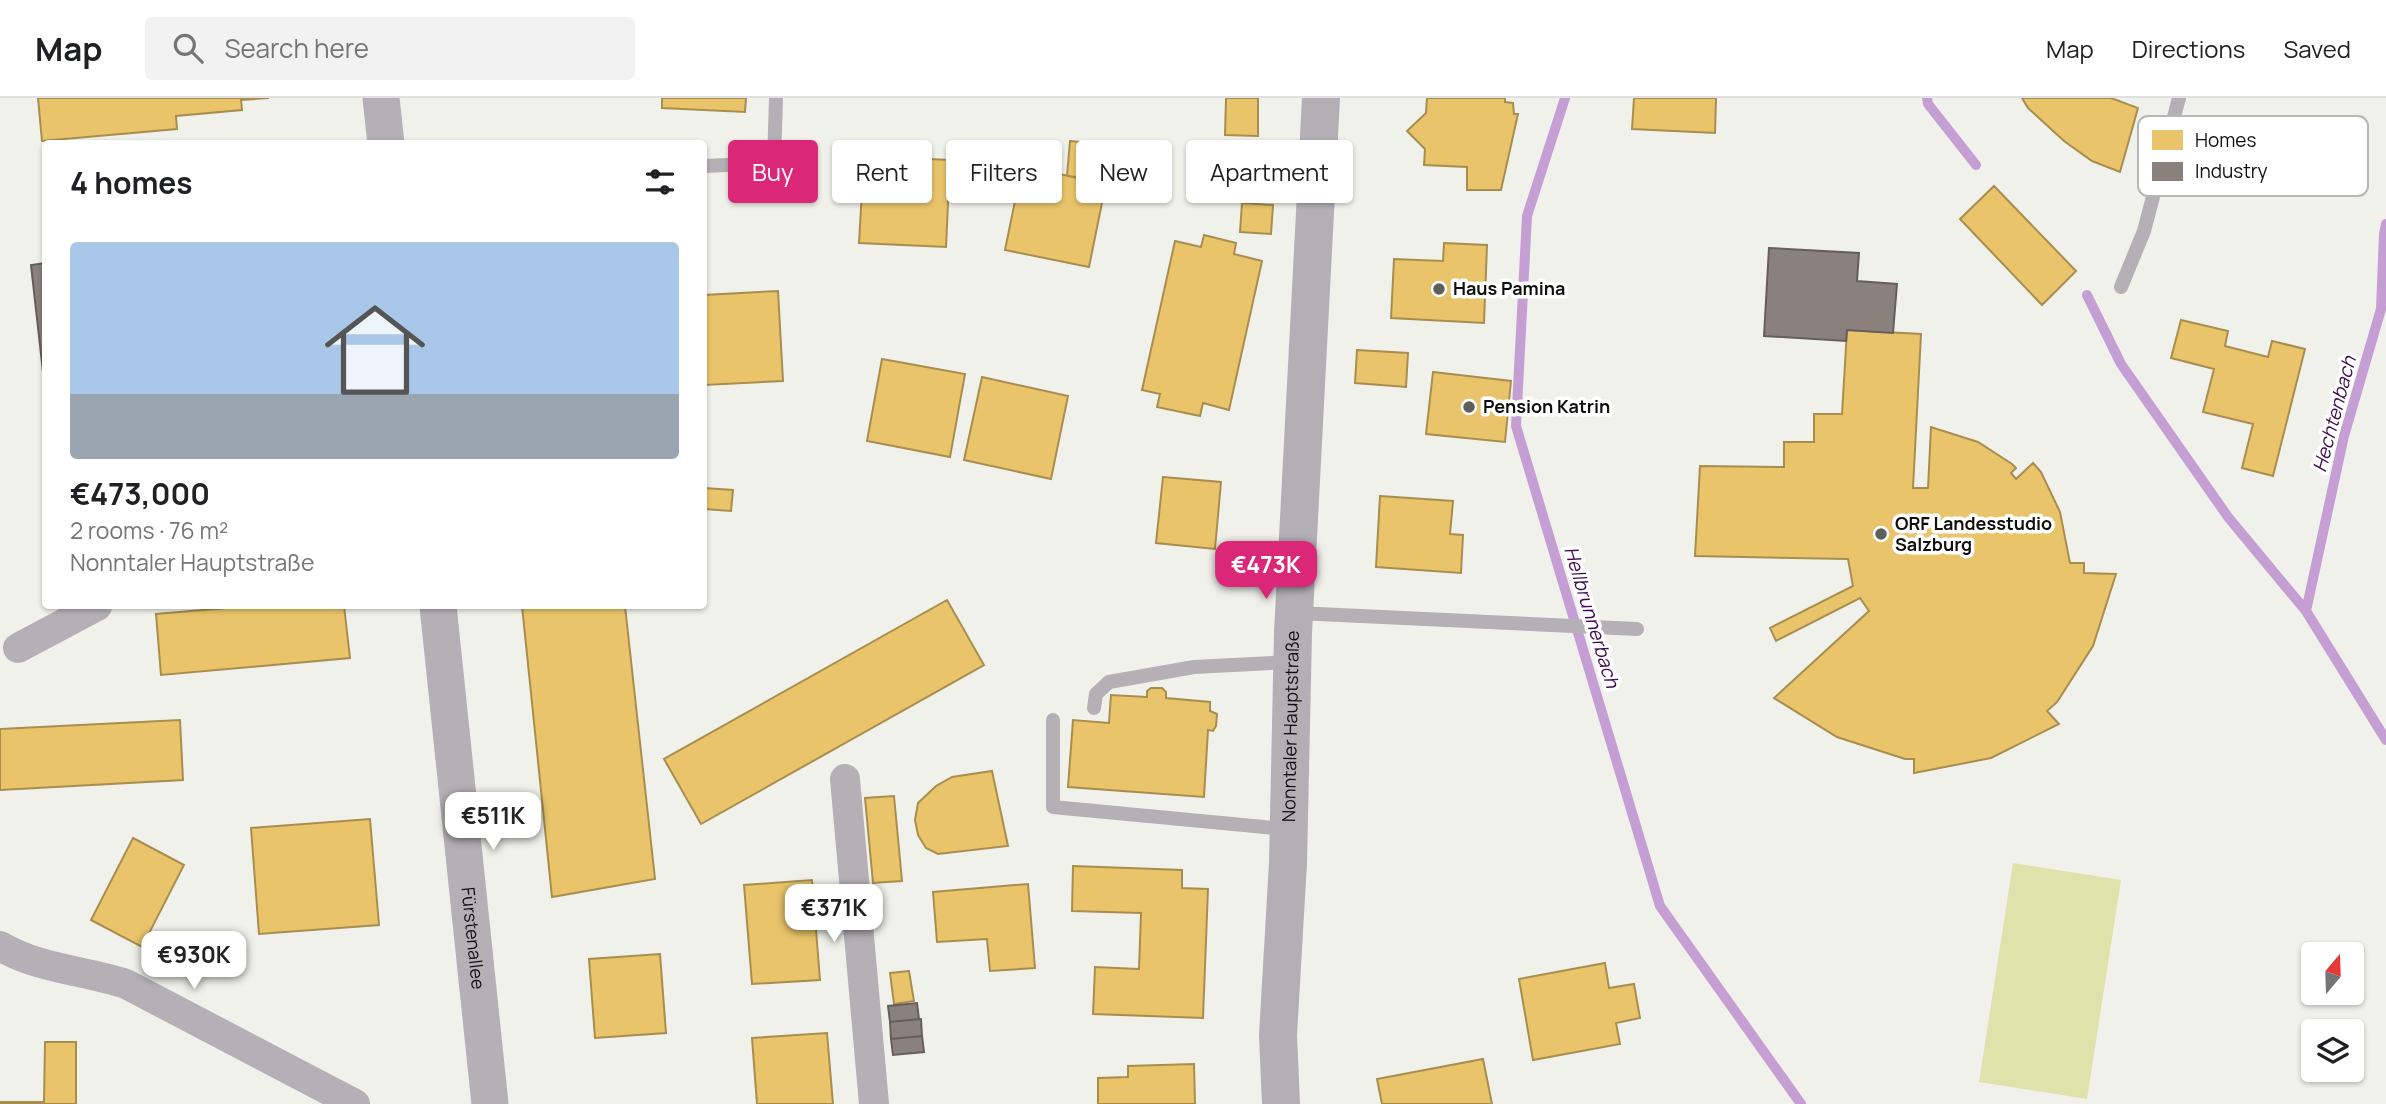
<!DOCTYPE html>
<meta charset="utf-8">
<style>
:root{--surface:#fff;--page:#f2f2f2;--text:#202124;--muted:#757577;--line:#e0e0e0;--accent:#db2777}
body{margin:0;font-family:Manrope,sans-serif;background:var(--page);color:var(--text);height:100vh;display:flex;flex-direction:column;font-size:26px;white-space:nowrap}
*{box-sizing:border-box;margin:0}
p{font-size:23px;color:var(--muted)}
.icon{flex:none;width:38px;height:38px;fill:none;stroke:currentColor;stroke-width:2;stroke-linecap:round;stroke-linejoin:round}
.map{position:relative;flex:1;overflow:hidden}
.side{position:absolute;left:42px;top:42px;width:665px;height:469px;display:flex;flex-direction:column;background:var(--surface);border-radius:7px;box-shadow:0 2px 5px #0004}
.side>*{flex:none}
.hud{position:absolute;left:728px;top:42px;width:665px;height:63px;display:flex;gap:14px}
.needle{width:46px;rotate:19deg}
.fabs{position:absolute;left:2301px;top:844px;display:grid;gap:14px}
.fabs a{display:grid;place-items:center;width:63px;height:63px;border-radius:7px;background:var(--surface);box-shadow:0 2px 5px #0004;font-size:35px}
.price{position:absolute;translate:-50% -60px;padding:0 16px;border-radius:14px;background:#fff;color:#222;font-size:23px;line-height:46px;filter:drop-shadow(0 2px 4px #0008)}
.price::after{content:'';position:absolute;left:50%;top:42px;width:21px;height:16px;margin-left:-10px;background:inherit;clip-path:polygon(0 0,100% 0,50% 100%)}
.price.on{background:var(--accent);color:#fff}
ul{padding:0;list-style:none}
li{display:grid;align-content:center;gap:14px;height:371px;padding:0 28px}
li span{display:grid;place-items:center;height:217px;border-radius:7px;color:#555}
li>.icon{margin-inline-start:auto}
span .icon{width:126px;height:126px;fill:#fffc;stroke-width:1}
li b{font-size:30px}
h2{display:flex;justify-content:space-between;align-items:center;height:84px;padding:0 28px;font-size:30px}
.pill{padding:0 24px;border-radius:7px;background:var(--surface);box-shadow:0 2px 5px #0004;font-size:24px;line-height:63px}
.pill.on{background:var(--accent);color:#fff}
header{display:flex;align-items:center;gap:42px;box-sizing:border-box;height:98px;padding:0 35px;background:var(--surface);border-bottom:2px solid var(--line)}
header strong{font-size:33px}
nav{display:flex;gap:38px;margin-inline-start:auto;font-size:24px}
.search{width:490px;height:63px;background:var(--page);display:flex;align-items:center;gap:18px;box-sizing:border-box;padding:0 24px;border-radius:7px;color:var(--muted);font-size:26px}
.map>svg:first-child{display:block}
.green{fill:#dfe2ab}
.homes{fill:#e9c46a;stroke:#a88e4e;stroke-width:2}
.industry{fill:#8a817c;stroke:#655f5b;stroke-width:2}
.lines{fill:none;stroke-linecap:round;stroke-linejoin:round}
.stream{stroke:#c59fd4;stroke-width:10}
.service{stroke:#b5b0b6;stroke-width:14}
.minor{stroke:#b5b0b6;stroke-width:30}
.tertiary{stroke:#b5b0b6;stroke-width:37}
.secondary{stroke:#b4aeb5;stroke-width:38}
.poi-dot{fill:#5e5f5b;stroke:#fff;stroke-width:2.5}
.labels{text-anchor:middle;stroke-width:7;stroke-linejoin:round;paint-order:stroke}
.poi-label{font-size:18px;font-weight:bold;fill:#0f100d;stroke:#fff;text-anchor:start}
.street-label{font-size:18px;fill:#0f100d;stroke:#fff}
.water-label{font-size:19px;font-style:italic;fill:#3f0951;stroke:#fff}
.key{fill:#fff;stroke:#b7b7b6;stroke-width:2}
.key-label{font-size:19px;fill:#0f100d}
</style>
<header>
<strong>Map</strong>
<div class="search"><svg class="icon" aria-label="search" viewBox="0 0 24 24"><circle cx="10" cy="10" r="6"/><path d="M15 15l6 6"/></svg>Search here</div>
<nav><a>Map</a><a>Directions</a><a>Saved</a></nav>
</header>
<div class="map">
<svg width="2386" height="1006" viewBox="0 0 2386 1006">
<rect width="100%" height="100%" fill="#f1f1ec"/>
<!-- green -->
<path class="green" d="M 2013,765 L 2121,782 L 2087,1001 L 1979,984 Z"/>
<!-- homes -->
<path class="homes" d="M 38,0 L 269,0 L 241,2 L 242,12 L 176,18 L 177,31 L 42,43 Z
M 662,0 L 746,0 L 745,14 L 662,10 Z
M 1226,0 L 1258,0 L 1258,38 L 1225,37 Z
M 1427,0 L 1505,0 L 1505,4 L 1513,5 L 1514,16 L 1518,16 L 1501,92 L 1467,92 L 1467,69 L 1424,67 L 1425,51 L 1407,33 L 1426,15 Z
M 1634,0 L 1716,0 L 1715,35 L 1632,31 Z
M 2022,0 L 2111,0 L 2138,10 L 2120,74 L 2092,63 L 2064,43 L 2028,10 Z
M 1070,43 L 1164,52 L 1160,102 L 1103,100 L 1106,85 L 1067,78 Z
M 864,58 L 950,62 L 946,149 L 859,145 Z
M 1022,69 L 1106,85 L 1089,169 L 1005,152 Z
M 1994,88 L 2076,173 L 2042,207 L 1960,121 Z
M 1242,105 L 1273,107 L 1271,136 L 1240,134 Z
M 1204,137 L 1236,145 L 1234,156 L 1262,163 L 1229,312 L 1203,305 L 1200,318 L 1157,309 L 1160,296 L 1142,292 L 1175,143 L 1201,149 Z
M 1444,145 L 1487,147 L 1484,225 L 1391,220 L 1394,161 L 1443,163 Z
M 778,193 L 783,283 L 704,287 L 704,197 Z
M 2181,222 L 2228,233 L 2225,248 L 2268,259 L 2272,243 L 2305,251 L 2273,378 L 2242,370 L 2253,326 L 2203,314 L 2214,271 L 2171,260 Z
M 1847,232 L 1921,236 L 1913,390 L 1928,390 L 1931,329 L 1978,344 L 2012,366 L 2016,370 L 2011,375 L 2016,381 L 2033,365 L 2041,374 L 2060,414 L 2070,465 L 2084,465 L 2084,475 L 2116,476 L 2093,548 L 2057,604 L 2047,613 L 2059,626 L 1991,660 L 1914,675 L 1914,661 L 1905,661 L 1837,639 L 1774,600 L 1869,513 L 1860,500 L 1776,543 L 1770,530 L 1853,488 L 1848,461 L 1695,458 L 1700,368 L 1784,369 L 1784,344 L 1814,344 L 1814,316 L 1842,316 Z
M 1357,252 L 1408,255 L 1406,289 L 1355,285 Z
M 882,261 L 965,276 L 950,359 L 867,343 Z
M 1433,274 L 1511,283 L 1505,344 L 1426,336 Z
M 982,279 L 1068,298 L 1051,381 L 964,362 Z
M 1163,379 L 1221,384 L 1215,451 L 1156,445 Z
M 704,390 L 733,392 L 731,413 L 704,411 Z
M 1380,398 L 1453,403 L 1450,436 L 1463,437 L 1461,475 L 1376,469 Z
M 947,502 L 984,567 L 701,726 L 664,661 Z
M 250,508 L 344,508 L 350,560 L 161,577 L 156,516 Z
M 522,508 L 625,508 L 655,781 L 552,799 Z
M 1151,590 L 1162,590 L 1166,594 L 1166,600 L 1210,604 L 1210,613 L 1217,616 L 1216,628 L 1213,633 L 1208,632 L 1204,699 L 1068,689 L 1073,622 L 1109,625 L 1111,597 L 1147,599 L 1147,593 Z
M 180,622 L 183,682 L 0,692 L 0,631 Z
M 992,673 L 1008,748 L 938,756 L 926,750 L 918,737 L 915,722 L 918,705 L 936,688 L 952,679 Z
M 894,698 L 902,783 L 873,785 L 865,700 Z
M 370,721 L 379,827 L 259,836 L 251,730 Z
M 133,740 L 184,767 L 142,849 L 91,822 Z
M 1073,768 L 1182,772 L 1182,790 L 1208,791 L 1203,920 L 1093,916 L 1095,869 L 1139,871 L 1141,815 L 1072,813 Z
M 812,782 L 820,882 L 752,886 L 744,787 Z
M 1028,786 L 1035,870 L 990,873 L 987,841 L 937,844 L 933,794 Z
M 660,856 L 666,935 L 595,940 L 589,861 Z
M 1605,865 L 1609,890 L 1634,886 L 1640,920 L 1616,925 L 1620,946 L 1533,962 L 1519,881 Z
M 909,873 L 914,903 L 894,906 L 890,875 Z
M 827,935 L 833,1006 L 757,1006 L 752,940 Z
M 45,944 L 76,944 L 76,1006 L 0,1006 L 0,1004 L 44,1004 Z
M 1483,961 L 1492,1006 L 1382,1006 L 1377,981 Z
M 1194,966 L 1195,1006 L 1098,1006 L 1098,980 L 1128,979 L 1128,968 Z"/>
<!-- industry -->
<path class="industry" d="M 1769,150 L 1859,155 L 1857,183 L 1897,186 L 1893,235 L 1847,232 L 1846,243 L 1764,238 Z
M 46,165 L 46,274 L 43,274 L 31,167 Z
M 917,905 L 919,921 L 890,924 L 888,908 Z
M 921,921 L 922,938 L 891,941 L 890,924 Z
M 922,938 L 924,954 L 893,957 L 891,941 Z"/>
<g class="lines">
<!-- stream -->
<path class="stream" d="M 1565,0 L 1527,118 L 1516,328 L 1660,808 L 1801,1006
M 1927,0 L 1928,6 L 1976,67
M 2087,197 L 2121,266 L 2228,419 L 2306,513 L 2386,642
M 2306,513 L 2344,338 L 2381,211 L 2384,136 L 2386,126"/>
<!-- service -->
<path class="service" d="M 704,68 L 774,65 L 776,0
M 2121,189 L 2144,133 L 2179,0
M 1297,515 L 1637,531
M 1094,610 L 1096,596 L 1109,584 L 1194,569 L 1291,564
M 1053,622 L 1053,709 L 1286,731"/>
<!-- minor -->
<path class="minor" d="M 18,550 L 97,508
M 845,681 L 874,1006
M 0,848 C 39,871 83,872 126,886 L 355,1006"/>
<!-- tertiary -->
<g class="tertiary">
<path d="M 381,0 L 386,46"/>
<path id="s1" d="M 438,508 L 490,1006"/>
</g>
<!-- secondary -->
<path class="secondary" id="s2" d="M 1281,1006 L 1278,937 L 1288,765 L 1293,535 L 1321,0"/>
</g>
<!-- markers -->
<g class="poi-dot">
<circle cx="1439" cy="191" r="7"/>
<circle cx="1469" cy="309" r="7"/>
<circle cx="1881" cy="436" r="7"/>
</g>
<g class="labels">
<!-- poi labels -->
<g class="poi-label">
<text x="1453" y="197">Haus Pamina</text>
<text x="1483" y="315">Pension Katrin</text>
<text x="1895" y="432">ORF Landesstudio<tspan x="1895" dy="21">Salzburg</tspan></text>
</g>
<!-- street labels -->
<g class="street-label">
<text dy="6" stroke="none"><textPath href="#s2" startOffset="378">Nonntaler Hauptstraße</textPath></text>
<text dy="6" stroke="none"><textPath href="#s1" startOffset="334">Fürstenallee</textPath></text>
</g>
<!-- water labels -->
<g class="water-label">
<text transform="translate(2334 316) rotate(-75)" y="7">Hechtenbach</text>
<text transform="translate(1592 519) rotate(73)" y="7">Hellbrunnerbach</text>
</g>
</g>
<!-- legend -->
<rect x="2138" y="18" width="230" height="80" rx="10" class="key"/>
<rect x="2152" y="32" width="31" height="20" fill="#e9c46a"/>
<rect x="2152" y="64" width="31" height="19" fill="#8a817c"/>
<g class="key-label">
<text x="2195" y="49">Homes</text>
<text x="2195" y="80">Industry</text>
</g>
</svg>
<div class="fabs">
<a><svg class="needle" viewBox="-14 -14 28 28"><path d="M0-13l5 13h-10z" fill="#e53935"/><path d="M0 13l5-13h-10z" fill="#757577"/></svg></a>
<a><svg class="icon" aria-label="layers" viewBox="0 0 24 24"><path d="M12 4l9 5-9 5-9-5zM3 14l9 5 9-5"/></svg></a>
</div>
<b class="price on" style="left:1266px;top:503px">€473K</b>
<b class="price" style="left:493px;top:754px">€511K</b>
<b class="price" style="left:834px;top:846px">€371K</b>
<b class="price" style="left:194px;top:893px">€930K</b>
<div class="hud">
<a class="pill on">Buy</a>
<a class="pill">Rent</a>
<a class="pill">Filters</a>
<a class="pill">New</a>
<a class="pill">Apartment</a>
</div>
<section class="side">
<h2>4 homes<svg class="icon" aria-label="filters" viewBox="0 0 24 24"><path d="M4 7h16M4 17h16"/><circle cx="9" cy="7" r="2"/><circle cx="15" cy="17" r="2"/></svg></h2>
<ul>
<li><span style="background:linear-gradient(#a9c7e8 70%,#9aa5b1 0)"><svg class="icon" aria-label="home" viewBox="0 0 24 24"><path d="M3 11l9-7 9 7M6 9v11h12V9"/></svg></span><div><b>€473,000</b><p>2 rooms · 76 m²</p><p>Nonntaler Hauptstraße</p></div></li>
</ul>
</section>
</div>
